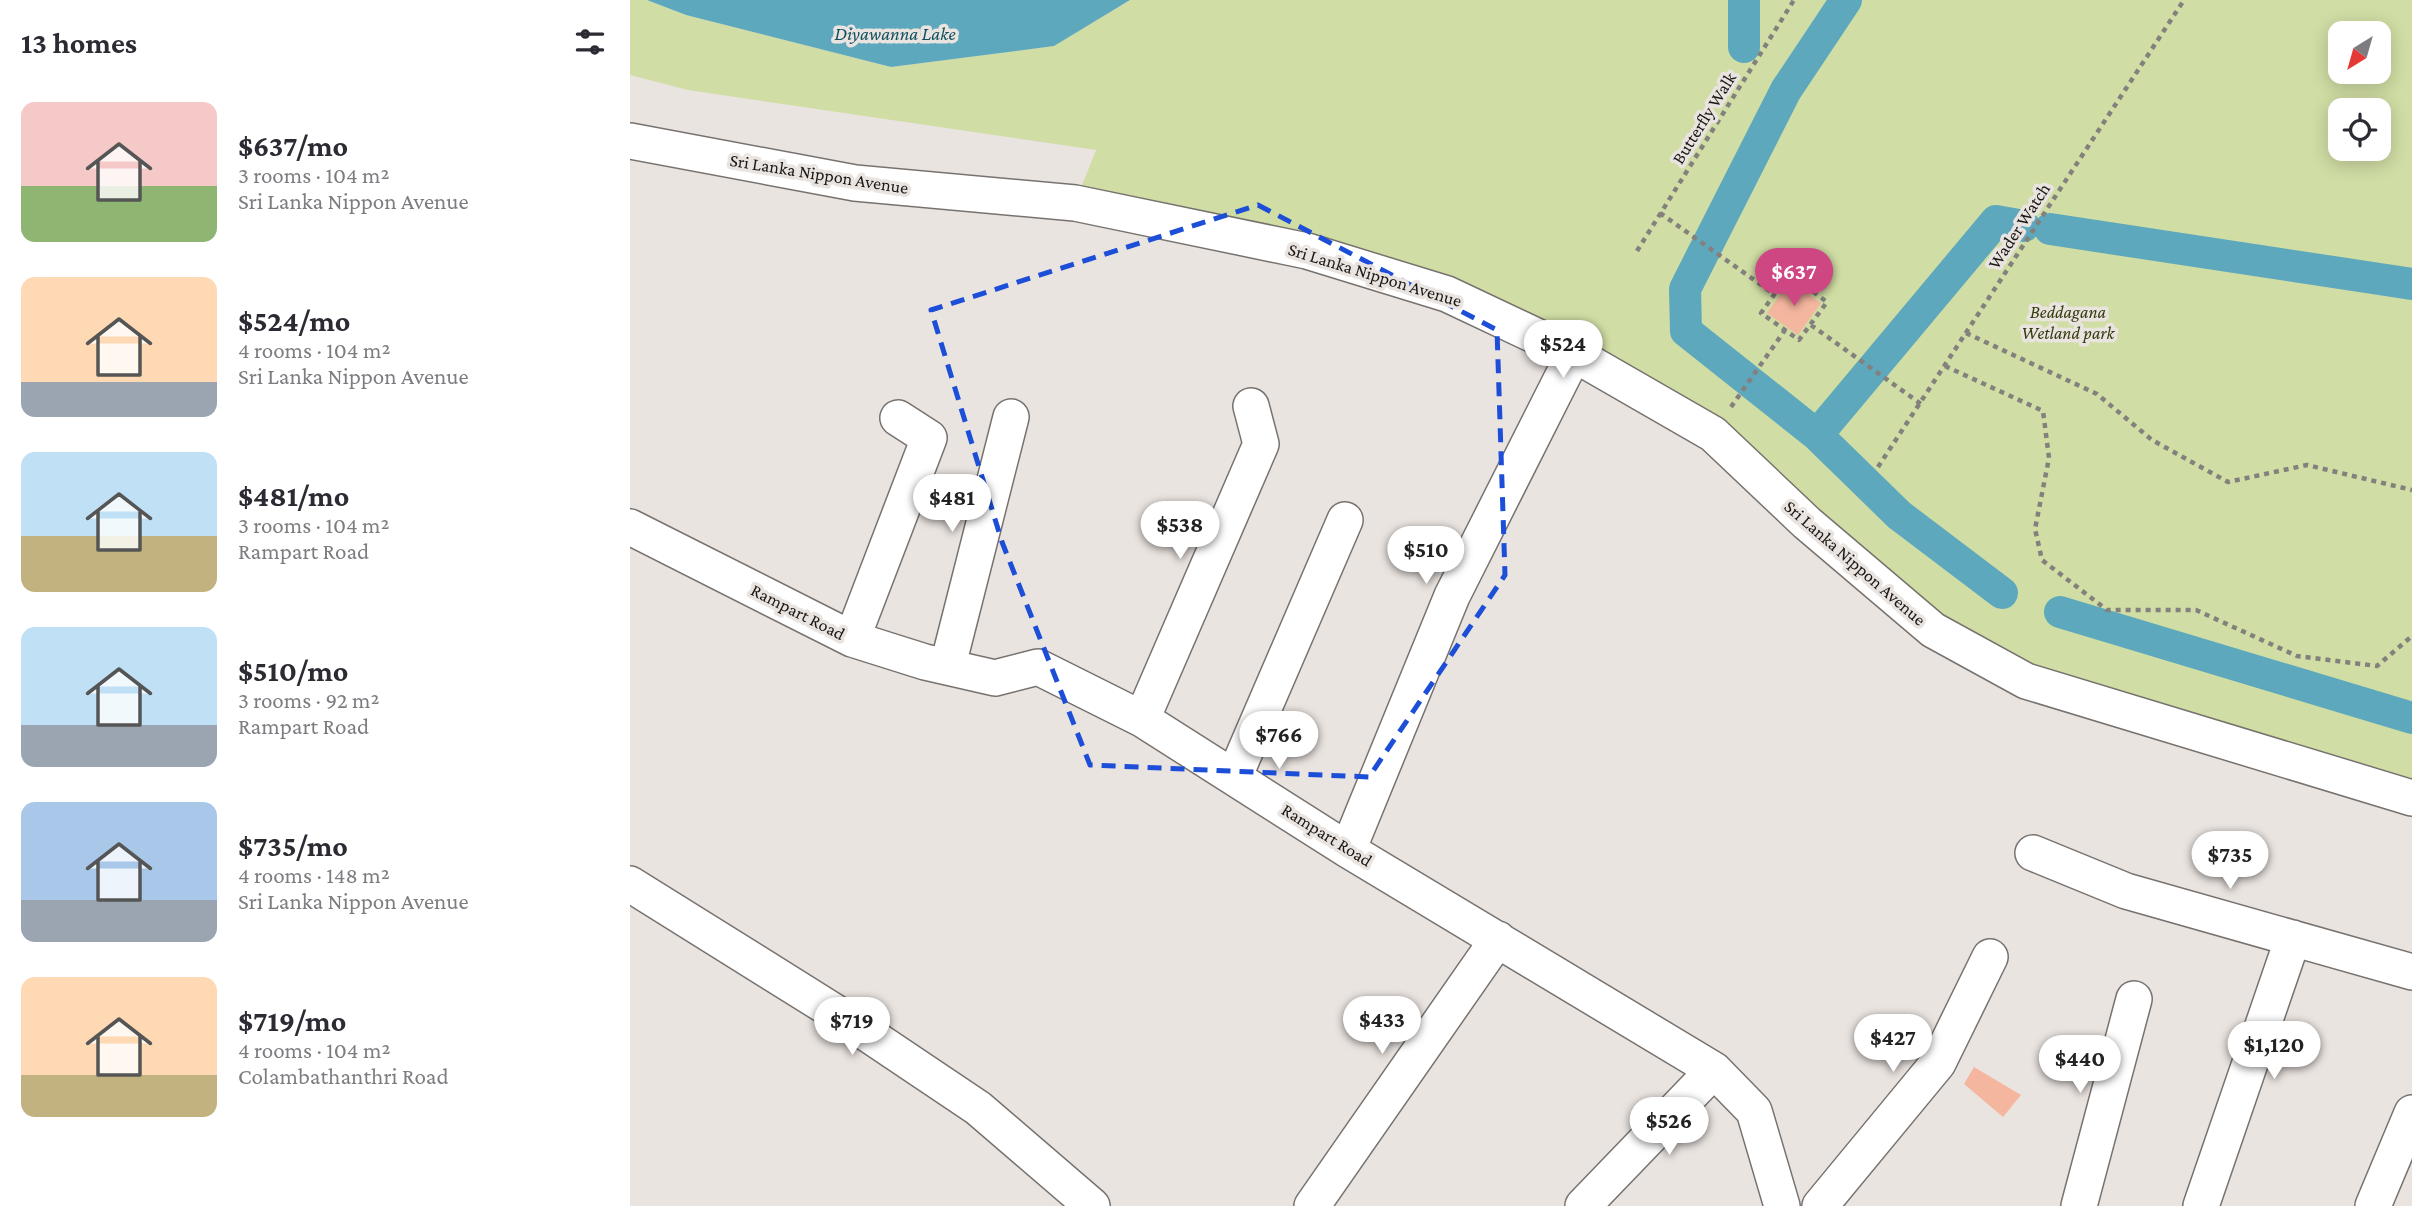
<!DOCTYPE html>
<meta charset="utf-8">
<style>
:root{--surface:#fff;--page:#f7f7f7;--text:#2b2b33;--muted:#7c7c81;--accent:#ce4682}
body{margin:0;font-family:"Crimson Pro",serif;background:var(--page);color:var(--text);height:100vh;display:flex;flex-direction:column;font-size:26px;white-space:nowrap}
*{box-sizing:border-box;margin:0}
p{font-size:23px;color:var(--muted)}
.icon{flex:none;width:38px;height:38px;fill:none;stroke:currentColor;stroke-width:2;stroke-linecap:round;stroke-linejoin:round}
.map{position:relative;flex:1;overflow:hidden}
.drawer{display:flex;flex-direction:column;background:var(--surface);width:630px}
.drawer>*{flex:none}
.needle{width:46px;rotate:217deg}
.buttons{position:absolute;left:1698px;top:21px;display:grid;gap:14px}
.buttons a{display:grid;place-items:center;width:63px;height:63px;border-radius:14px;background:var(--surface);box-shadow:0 4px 18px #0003;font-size:35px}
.price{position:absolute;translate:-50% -60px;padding:0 16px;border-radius:24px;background:#fff;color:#222;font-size:23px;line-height:46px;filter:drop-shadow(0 2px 4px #0008)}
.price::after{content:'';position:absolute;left:50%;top:42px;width:21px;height:16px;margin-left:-10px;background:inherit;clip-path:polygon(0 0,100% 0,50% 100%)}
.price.on{background:var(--accent);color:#fff}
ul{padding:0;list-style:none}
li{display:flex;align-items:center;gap:21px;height:175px;padding:0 21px}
li span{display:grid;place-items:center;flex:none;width:196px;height:140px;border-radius:14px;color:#555}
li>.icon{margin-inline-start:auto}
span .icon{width:84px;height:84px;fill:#fffc;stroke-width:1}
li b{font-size:30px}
h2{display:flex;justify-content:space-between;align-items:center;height:84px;padding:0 21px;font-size:30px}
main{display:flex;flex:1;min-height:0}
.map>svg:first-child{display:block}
.green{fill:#d0dda4;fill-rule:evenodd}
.water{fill:#5ea8bd}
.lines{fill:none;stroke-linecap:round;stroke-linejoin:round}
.canal{stroke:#5ea8bd;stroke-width:32}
.building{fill:#f4b69e}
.minor-casing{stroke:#78726f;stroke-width:38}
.path{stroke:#84807d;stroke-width:4.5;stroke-dasharray:5 5;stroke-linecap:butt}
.minor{stroke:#fff;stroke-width:35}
.marked{fill:none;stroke:#1d4ed8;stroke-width:5;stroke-dasharray:14 9;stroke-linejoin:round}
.labels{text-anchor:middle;stroke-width:7;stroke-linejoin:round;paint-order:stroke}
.street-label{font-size:18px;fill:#1a1816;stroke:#eae4e0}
.park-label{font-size:18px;font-style:italic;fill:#343b0e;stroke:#eae4e0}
.water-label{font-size:19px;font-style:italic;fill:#0f505f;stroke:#eae4e0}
</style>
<main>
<section class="drawer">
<h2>13 homes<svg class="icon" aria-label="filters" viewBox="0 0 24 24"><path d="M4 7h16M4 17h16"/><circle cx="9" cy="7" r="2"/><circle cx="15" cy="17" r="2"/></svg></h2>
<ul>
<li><span style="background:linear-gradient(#f6c9c9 60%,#8fb573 0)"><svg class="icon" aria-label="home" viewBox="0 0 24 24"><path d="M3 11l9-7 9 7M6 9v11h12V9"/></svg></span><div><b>$637/mo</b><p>3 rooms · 104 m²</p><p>Sri Lanka Nippon Avenue</p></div></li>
<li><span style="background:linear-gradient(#ffd9b3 75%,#9aa5b1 0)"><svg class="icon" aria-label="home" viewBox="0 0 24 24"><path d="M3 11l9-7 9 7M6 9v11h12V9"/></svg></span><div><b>$524/mo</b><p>4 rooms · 104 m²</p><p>Sri Lanka Nippon Avenue</p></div></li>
<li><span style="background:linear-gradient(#bfe0f5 60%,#c2b280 0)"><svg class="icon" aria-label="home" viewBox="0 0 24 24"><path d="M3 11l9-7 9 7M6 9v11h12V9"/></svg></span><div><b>$481/mo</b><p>3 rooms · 104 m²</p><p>Rampart Road</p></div></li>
<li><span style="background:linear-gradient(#bfe0f5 70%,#9aa5b1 0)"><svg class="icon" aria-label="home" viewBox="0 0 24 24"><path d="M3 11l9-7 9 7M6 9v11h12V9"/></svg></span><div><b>$510/mo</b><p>3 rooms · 92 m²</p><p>Rampart Road</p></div></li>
<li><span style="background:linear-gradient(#a9c7e8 70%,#9aa5b1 0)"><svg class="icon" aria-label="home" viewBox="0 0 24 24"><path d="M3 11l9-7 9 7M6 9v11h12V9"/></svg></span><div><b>$735/mo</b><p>4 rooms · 148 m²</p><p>Sri Lanka Nippon Avenue</p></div></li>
<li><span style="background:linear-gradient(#ffd9b3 70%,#c2b280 0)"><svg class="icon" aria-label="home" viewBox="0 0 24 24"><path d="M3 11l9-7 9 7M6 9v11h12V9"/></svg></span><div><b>$719/mo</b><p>4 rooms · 104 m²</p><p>Colambathanthri Road</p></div></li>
</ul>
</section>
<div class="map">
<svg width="1782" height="1206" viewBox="0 0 1782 1206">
<rect width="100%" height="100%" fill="#eae4e0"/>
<!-- green -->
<path class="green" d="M 0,0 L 17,0 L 56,15 L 261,67 L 423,46 L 500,0 L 1782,0 L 1782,798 L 1396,681 L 1083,434 L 817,294 L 445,203 L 466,150 L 58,90 L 0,75 ZM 1710,33 L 1748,33 L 1748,72 L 1710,72 ZM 1710,110 L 1748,110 L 1748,149 L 1710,149 Z"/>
<!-- water -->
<path class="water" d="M 17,0 L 500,0 L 424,46 L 261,67 L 56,15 Z"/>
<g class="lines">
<!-- canal -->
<path class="canal" d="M 1114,47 L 1114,0
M 1420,229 L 1782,284
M 1187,435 L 1056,331 L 1055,289 L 1156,90 L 1216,0
M 1372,593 L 1269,515 L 1187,435 L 1366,221 L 1394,226
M 1430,612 L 1782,718"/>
</g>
<!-- building -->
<path class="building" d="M 1160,281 L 1191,303 L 1168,335 L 1137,313 Z
M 1344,1067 L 1391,1095 L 1373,1117 L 1334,1084 Z"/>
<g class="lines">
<!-- minor casing -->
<g class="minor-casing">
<path id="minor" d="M 0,141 L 225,183 L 445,203 L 677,251 L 817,294 L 944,354 L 1083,434 L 1177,523 L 1303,630 L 1396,681 L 1782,798
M 0,527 L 222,639 L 295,662 L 365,678 L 408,667 L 512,719 L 718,850 L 1084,1070 L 1124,1111 L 1152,1206
M 222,639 L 299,438 L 268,418
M 318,665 L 381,417
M 512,719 L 631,444 L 621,406
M 605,775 L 715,520
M 718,850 L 822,596 L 944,354
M 1403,853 L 1496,891 L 1782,972
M 0,884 L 208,1014 L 348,1108 L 462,1206
M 682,1206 L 868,939
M 953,1206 L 1084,1070
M 1190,1206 L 1308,1063 L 1360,957
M 1449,1206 L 1504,999
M 1571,1206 L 1663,938
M 1743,1206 L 1782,1113"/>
</g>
<!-- path -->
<path class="path" d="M 1030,213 L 1144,294
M 1007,251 L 1164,0
M 1159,274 L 1197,302 L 1169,340 L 1131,313 Z
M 1181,325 L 1291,404
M 1336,333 L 1467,394 L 1522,440 L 1598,482 L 1677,465 L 1782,490
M 1315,366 L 1413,411 L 1419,458 L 1405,529 L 1412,560 L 1477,610 L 1566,610 L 1667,656 L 1747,666 L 1782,636
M 1101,407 L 1155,330
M 1248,467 L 1554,0"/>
<!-- minor -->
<use href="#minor" class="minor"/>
</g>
<!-- marked area -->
<path class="marked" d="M 628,205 L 867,330 L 875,575 L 739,777 L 460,765 L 372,542 L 301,310 Z"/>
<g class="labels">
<!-- street labels -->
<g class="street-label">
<text transform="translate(1074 118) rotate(-58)" y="6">Butterfly Walk</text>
<text transform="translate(189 174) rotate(9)" y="6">Sri Lanka Nippon Avenue</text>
<text transform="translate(1389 226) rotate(-57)" y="6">Wader Watch</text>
<text transform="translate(745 275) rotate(17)" y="6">Sri Lanka Nippon Avenue</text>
<text transform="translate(1225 563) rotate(41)" y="6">Sri Lanka Nippon Avenue</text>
<text transform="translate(168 612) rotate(27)" y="6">Rampart Road</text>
<text transform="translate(697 835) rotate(32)" y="6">Rampart Road</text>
</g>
<!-- park labels -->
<g class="park-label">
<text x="1438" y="318">Beddagana<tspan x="1438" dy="21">Wetland park</tspan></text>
</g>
<!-- water labels -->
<g class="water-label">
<text x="265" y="40">Diyawanna Lake</text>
</g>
</g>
</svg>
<div class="buttons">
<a><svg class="needle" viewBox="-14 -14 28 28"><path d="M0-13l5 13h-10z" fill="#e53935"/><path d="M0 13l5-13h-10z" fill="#7c7c81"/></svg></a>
<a><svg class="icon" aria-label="locate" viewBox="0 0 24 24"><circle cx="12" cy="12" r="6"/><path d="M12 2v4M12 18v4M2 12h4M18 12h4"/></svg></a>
</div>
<b class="price on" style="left:1164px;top:308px">$637</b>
<b class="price" style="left:933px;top:380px">$524</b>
<b class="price" style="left:322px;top:534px">$481</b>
<b class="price" style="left:550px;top:561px">$538</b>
<b class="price" style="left:796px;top:586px">$510</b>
<b class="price" style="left:649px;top:771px">$766</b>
<b class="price" style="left:1600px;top:891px">$735</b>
<b class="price" style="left:752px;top:1056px">$433</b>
<b class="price" style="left:222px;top:1057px">$719</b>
<b class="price" style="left:1263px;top:1074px">$427</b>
<b class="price" style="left:1644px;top:1081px">$1,120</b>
<b class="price" style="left:1450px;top:1095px">$440</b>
<b class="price" style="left:1039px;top:1157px">$526</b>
</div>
</main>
